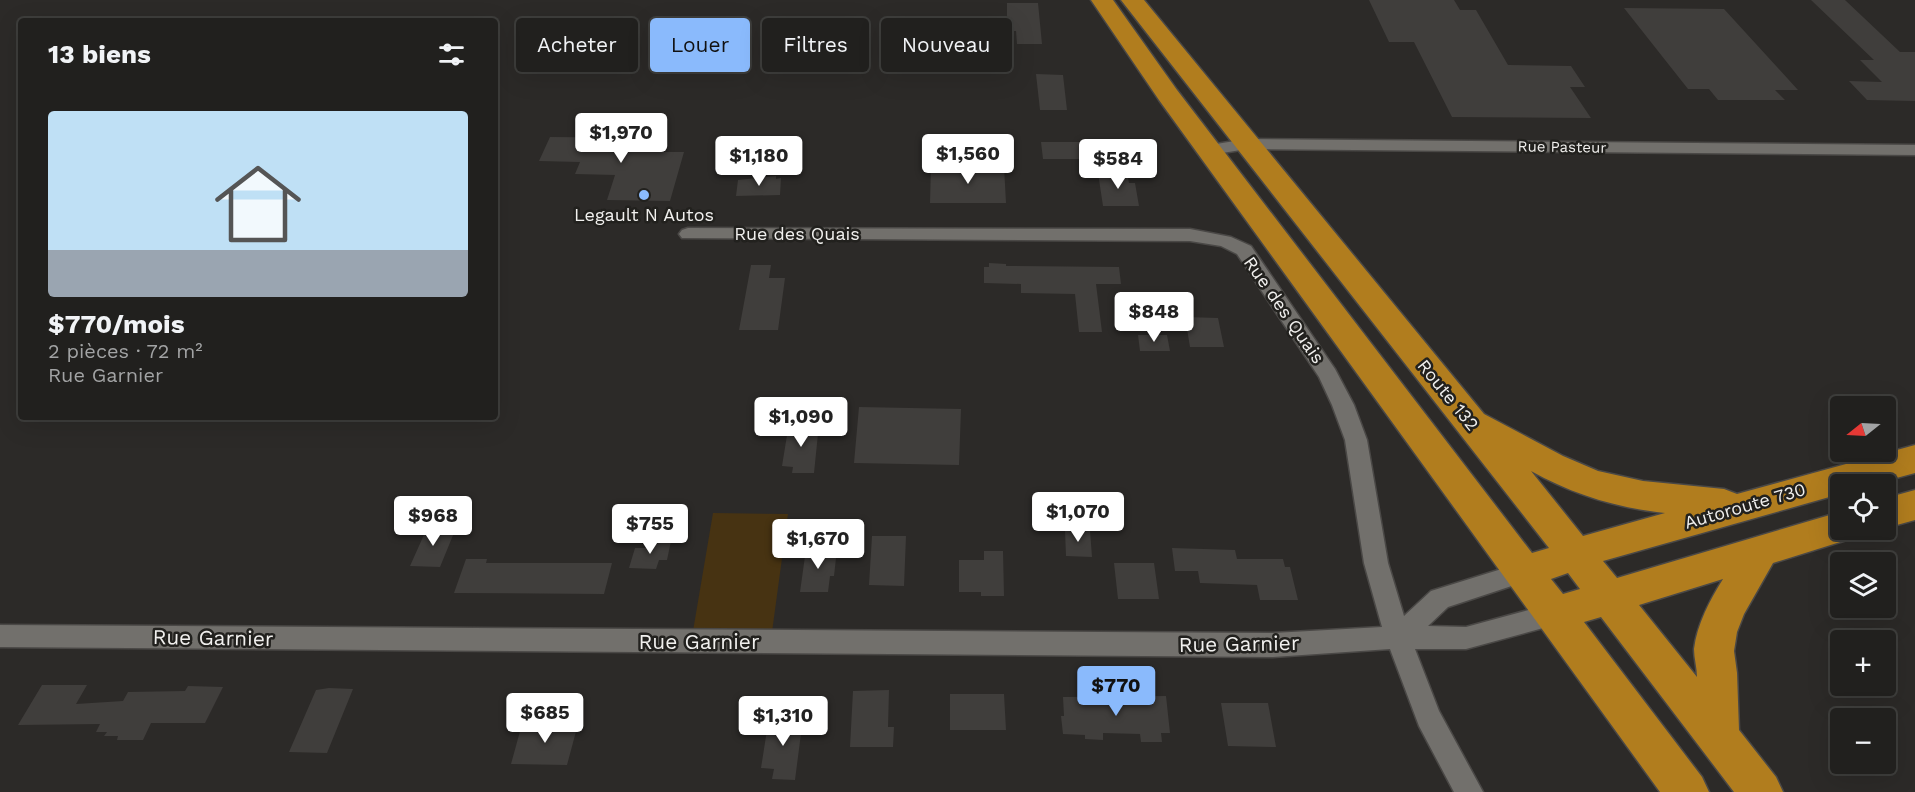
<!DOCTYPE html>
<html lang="fr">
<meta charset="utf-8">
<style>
:root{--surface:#21201e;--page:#2d2d2b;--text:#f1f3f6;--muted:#a2a3a4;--line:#3e3e3c;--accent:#8abafc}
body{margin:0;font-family:"Work Sans",sans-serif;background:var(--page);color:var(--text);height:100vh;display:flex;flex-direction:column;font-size:22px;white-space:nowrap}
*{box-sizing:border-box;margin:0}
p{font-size:20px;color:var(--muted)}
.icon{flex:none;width:33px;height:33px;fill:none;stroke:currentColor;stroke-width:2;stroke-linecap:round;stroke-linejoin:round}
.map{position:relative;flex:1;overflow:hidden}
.drawer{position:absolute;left:18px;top:18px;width:480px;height:402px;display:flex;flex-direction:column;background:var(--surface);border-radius:6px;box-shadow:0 6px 24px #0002,0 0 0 2px var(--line)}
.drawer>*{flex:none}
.top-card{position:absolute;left:516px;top:18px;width:570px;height:54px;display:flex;gap:12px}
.needle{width:39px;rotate:252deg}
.buttons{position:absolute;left:1830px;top:396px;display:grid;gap:12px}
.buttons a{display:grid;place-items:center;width:66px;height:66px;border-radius:6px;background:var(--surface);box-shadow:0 6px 24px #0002,0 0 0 2px var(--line);font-size:30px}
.price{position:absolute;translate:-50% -51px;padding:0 14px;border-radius:6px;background:#fff;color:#222;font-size:20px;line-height:39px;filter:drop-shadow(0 2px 3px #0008)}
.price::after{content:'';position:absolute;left:50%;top:36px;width:18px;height:14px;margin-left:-9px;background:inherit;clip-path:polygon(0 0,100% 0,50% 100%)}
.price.current{background:var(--accent);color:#111}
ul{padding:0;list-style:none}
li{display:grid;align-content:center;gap:12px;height:318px;padding:0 30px}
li+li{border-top:2px solid var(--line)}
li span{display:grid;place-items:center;height:186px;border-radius:6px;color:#555}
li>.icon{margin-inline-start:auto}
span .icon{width:108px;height:108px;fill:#fffc;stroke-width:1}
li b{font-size:26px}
h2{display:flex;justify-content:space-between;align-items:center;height:72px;padding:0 30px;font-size:26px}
.chip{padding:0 21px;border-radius:6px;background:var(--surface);box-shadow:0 6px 24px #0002,0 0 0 2px var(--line);font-size:21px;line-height:54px}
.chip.current{background:var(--accent);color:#111}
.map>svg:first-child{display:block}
.green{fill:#473312}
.building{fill:#403e3c}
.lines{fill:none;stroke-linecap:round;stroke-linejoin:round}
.street-casing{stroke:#4a4846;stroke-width:3}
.highway-casing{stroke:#4a4846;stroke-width:3}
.street{fill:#72706c;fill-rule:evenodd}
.highway{fill:#b17d1e;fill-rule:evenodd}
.poi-dot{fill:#8abafc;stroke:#22211e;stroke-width:2}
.labels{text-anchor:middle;stroke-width:5;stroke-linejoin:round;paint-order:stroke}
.far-street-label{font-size:15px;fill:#f1f0ee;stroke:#22211e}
.poi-label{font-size:18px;fill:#f1f0ee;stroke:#22211e}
.street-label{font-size:18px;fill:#f1f0ee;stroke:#22211e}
.near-street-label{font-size:21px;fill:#f1f0ee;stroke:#22211e}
</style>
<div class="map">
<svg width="1915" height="792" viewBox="0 0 1915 792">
<rect width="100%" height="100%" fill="#2c2a28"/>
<!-- green -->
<path class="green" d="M 713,513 L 788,514 L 772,632 L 693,631 Z"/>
<!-- building -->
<path class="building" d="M 1369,0 L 1454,0 L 1460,10 L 1476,10 L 1508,65 L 1571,66 L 1585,87 L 1570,87 L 1591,118 L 1452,117 L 1414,42 L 1389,42 Z
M 1811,0 L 1845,0 L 1900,52 L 1915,52 L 1915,101 L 1867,100 L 1849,81 L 1882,82 L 1860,60 L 1874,60 Z
M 1007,3 L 1038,3 L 1042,44 L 1017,44 L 1016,31 L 1007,31 Z
M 1624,8 L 1724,9 L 1798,90 L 1775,90 L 1785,100 L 1718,100 L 1709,89 L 1688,89 Z
M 1036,74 L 1063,75 L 1067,110 L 1040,110 Z
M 550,137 L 661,138 L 656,152 L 684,152 L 670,201 L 607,200 L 615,175 L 575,174 L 580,162 L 539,161 Z
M 1041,142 L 1082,142 L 1084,159 L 1043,159 Z
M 931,166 L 1004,166 L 1006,203 L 930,203 Z
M 1098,173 L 1127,173 L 1129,183 L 1135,183 L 1139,206 L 1103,206 Z
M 776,176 L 776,179 L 781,178 L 780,195 L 736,196 L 738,180 Z
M 989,263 L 1006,264 L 1006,266 L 1119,267 L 1121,284 L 1096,284 L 1102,332 L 1079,332 L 1075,294 L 1021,293 L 1021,284 L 984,283 L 984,267 L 989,267 Z
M 751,265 L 771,265 L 769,278 L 785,278 L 778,330 L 739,330 Z
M 1185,317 L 1218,318 L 1224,347 L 1190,347 Z
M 1138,335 L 1167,335 L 1170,351 L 1140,351 Z
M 859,407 L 961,409 L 959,465 L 854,463 Z
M 789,423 L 819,424 L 814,473 L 792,473 L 793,467 L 782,466 Z
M 427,528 L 456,528 L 440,567 L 410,566 Z
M 1065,530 L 1090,530 L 1092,557 L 1066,556 Z
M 872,536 L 906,536 L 904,586 L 869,585 Z
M 648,540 L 671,541 L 667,560 L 659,560 L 656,569 L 629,568 L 635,548 L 646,548 Z
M 1172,548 L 1235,550 L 1237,559 L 1283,559 L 1285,567 L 1290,567 L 1298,600 L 1260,600 L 1257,585 L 1200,583 L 1198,571 L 1175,571 Z
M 806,549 L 837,549 L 834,576 L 830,576 L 828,592 L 800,592 Z
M 984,551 L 1003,551 L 1004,596 L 981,596 L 981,592 L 959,592 L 959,560 L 984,560 Z
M 466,559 L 487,559 L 486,563 L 612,563 L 604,594 L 454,593 Z
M 1114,563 L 1154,563 L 1159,599 L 1118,599 Z
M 42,685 L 87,685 L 76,704 L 123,701 L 128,692 L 185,691 L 188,686 L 223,687 L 205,723 L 151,723 L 143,740 L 117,740 L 118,736 L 104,736 L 107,732 L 96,732 L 100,724 L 18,725 Z
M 329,688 L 353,689 L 327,753 L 289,752 L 316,690 Z
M 889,690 L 888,727 L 894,727 L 893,747 L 850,747 L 853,691 Z
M 950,694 L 1004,694 L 1006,730 L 950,730 Z
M 1166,696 L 1170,733 L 1161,733 L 1162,742 L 1141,742 L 1140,734 L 1103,733 L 1103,740 L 1085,739 L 1085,735 L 1063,734 L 1061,716 L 1064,716 L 1063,697 Z
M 1221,703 L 1268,703 L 1276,747 L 1228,746 Z
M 769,717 L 803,718 L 795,780 L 772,779 L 774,769 L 761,768 Z
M 522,724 L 578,724 L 567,765 L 511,764 Z"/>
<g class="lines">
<!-- street casing -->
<g class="street-casing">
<path id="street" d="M 1247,139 L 1915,145 L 1915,155 L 1247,149 L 1210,155 L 1202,150 L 1210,145 Z
M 688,228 L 1190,229 L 1231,237 L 1251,246 L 1335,369 L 1354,405 L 1367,440 L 1388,563 L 1404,616 L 1431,591 L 1524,562 L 1533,565 L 1536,572 L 1533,579 L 1448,607 L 1428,626 L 1466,627 L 1554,603 L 1563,606 L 1566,614 L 1563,622 L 1554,625 L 1466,649 L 1415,649 L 1439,711 L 1483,792 L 1454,792 L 1419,726 L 1390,649 L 1273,657 L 0,647 L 0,625 L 1273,633 L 1382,627 L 1364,563 L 1345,440 L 1332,405 L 1319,377 L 1237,254 L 1221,246 L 1190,241 L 682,238 L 679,234 L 682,230 Z"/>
</g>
<!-- highway casing -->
<g class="highway-casing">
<path id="highway" d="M 1091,0 L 1113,0 L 1177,90 L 1532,553 L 1549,548 L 1121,0 L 1144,0 L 1484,414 L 1563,456 L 1598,471 L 1643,481 L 1724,489 L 1737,494 L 1915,445 L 1915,473 L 1874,484 L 1840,484 L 1840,494 L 1603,561 L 1617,578 L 1840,512 L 1840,530 L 1857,530 L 1853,538 L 1773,563 L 1744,614 L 1737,632 L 1734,651 L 1737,673 L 1739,730 L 1776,777 L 1783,792 L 1734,792 L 1601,617 L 1584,622 L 1702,777 L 1709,792 L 1660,792 L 1159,100 ZM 1531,471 C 1572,494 1617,508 1665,513 L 1583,536 ZM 1568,573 L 1580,589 L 1563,594 L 1551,579 ZM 1723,579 C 1710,600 1697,624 1694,649 C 1694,658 1697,668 1697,677 L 1639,605 Z
M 1915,490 L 1915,520 L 1886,528 L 1886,498 Z"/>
</g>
<!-- street -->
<use href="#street" class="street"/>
<!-- highway -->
<use href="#highway" class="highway"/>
</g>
<!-- markers -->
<circle class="poi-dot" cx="644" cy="195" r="6"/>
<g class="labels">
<!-- far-street labels -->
<g class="far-street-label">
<text transform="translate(1562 147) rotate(1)" y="5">Rue Pasteur</text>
</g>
<!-- poi labels -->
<g class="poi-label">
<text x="644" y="221">Legault N Autos</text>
</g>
<!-- street labels -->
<g class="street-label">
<text x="797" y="240">Rue des Quais</text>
<text transform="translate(1284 310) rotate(55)" y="6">Rue des Quais</text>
<text transform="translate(1448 395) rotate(51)" y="6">Route 132</text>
<text transform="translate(1745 506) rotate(-16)" y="6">Autoroute 730</text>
</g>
<!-- near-street labels -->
<g class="near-street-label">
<text transform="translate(213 638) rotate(1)" y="7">Rue Garnier</text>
<text x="699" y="649">Rue Garnier</text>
<text transform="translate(1239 644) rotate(-1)" y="7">Rue Garnier</text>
</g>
</g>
</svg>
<div class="buttons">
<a><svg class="needle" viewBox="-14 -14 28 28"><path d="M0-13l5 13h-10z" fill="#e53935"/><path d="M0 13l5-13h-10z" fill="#a2a3a4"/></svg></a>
<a><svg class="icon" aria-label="locate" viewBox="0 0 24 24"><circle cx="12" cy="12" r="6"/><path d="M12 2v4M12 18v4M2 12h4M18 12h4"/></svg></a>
<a><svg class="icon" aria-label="layers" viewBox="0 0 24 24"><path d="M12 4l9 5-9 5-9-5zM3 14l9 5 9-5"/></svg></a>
<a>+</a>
<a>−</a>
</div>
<b class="price" style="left:621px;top:164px">$1,970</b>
<b class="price" style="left:968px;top:185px">$1,560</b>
<b class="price" style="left:759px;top:187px">$1,180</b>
<b class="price" style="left:1118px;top:190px">$584</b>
<b class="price" style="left:1154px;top:343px">$848</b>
<b class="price" style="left:801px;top:448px">$1,090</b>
<b class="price" style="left:1078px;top:543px">$1,070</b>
<b class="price" style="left:433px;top:547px">$968</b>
<b class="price" style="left:650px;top:555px">$755</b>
<b class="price" style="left:818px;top:570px">$1,670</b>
<b class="price current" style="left:1116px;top:717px">$770</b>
<b class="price" style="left:545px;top:744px">$685</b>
<b class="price" style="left:783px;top:747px">$1,310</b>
<div class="top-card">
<a class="chip">Acheter</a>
<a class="chip current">Louer</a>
<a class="chip">Filtres</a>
<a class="chip">Nouveau</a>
</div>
<section class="drawer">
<h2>13 biens<svg class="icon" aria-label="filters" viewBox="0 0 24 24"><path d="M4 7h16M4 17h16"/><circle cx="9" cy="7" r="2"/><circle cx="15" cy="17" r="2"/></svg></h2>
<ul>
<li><span style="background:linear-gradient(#bfe0f5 75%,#9aa5b1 0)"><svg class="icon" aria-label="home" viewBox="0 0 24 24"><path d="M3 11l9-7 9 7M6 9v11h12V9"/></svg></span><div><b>$770/mois</b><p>2 pièces · 72 m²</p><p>Rue Garnier</p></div></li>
</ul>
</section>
</div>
